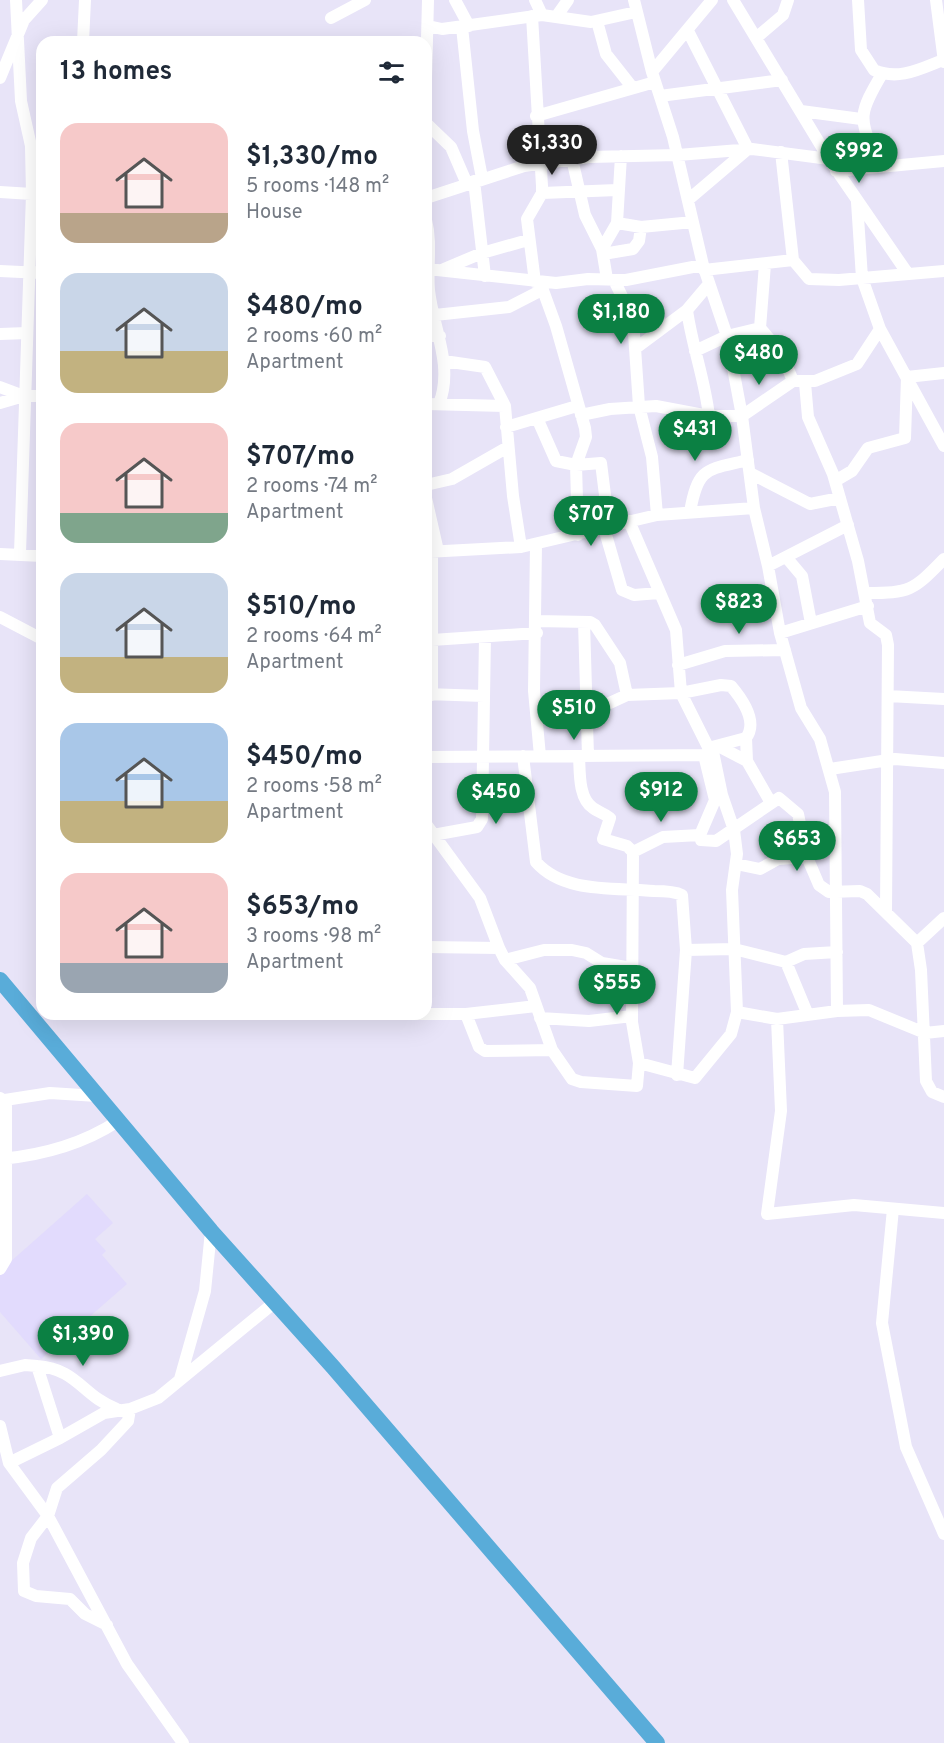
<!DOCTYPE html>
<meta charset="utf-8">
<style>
:root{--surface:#fff;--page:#f2f2f3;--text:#1f2937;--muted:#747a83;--accent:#0b8043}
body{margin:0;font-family:Overpass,sans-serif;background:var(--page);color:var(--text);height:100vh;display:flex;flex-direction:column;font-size:22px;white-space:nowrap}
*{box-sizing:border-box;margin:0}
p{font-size:20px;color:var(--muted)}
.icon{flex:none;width:33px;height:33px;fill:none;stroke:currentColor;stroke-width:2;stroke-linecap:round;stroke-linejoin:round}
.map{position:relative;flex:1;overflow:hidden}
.side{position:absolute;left:36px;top:36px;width:396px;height:984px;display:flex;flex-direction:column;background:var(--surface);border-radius:18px;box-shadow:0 6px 24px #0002}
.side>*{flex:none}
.price{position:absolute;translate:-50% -51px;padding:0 14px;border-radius:21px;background:var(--accent);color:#fff;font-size:20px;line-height:39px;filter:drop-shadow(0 2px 3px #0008)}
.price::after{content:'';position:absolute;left:50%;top:36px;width:18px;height:14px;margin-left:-9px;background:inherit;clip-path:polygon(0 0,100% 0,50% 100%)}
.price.on{background:#222;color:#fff}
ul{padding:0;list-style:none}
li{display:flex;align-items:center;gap:18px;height:150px;padding:0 24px}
li span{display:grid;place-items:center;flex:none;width:168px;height:120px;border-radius:18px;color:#555}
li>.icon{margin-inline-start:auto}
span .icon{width:72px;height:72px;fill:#fffc;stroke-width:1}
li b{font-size:26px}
h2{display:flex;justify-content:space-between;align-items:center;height:72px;padding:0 24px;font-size:26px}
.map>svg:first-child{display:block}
.built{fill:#e2dbfd}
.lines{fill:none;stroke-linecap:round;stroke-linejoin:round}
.minor{stroke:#fff;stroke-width:12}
.highway{stroke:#59acd9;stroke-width:16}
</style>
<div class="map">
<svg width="944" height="1743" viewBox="0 0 944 1743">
<rect width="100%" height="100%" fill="#e8e4f8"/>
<!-- built -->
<path class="built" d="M 87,1194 L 113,1223 L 95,1239 L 106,1251 L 102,1255 L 127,1284 L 41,1359 L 0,1312 L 0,1271 Z"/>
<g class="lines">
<!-- minor -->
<path class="minor" d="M 16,0 L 21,101 L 31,146 L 32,194 L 20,553
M 455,0 L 469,26
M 535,0 L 542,15
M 634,0 L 652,72 L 673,137 L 703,265 L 727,336 L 742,416 L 754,508 L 768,566 L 780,633 L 801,708 L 820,739 L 835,792 L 837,1011
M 733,0 L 829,159 L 908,274
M 858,0 L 861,50 L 874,70 C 898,81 920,69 943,60
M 936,0 L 944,62
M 532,16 L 542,186 L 542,193 L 527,219 L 535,282
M 556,17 L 568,0
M 331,18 L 365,0
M 597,21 L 606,54 L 632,87
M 428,26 L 442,29 L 542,15 L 591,22 L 636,12
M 462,27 L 473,131 L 482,178
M 688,31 L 748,149 L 688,200
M 757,37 L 783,15 L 788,0
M 83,42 L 85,0
M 652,72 L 712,0
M 0,78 L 24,20 L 42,0
M 426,78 L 428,0
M 660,96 L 782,80
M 801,111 L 861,119
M 536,116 L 655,82
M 426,123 L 451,147 L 467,184
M 781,152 L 793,260 L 809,279 L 839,280 L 944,271
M 572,159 L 585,215 L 602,249 L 607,279
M 878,166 C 861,118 855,119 882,74
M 836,171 L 944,161
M 474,181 L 485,276
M 0,192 L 32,194 L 42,199
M 542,193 L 617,190
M 426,198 L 524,166 L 589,157 L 678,155 L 752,149 L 829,159
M 426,220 C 432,243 427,267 429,290 C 433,329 454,365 439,404
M 617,223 L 641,227 L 693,222
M 602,249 L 617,223 L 621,156
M 603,254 L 633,249 L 639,241 L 641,227
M 765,264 L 760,328 L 782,354 L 793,381
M 428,269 L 556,283 L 588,279 L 626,280 L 703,265
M 444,269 L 482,253 L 528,240
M 704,270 L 793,260
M 0,271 L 42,273
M 614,280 L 633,319 L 639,406 L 652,457 L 657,515
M 540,282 L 556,326 L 585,428 L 586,437 L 576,465 L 578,535
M 687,310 C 692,346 705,380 709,416
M 435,315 L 509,307 L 542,290
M 880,329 L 944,446
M 0,334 L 27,333
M 426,336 L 440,336
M 636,348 L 687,310 L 709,284
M 695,351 L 727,336 L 760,328
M 444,361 L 485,367 L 505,406 L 513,496 L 521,547
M 805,383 L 808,417 L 833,474 L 858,561 L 870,623 L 886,635 L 888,645 L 886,911
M 0,387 L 24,396
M 0,403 L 24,396 L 42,396
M 426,404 L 505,406
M 581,415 L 610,409 L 656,406 L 709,416 L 742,416 L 793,381 L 815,381 L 857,364 L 880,329 L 862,278 L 857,202
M 537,418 L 556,461 L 576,465 L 601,463 L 609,527
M 506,427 L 577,406
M 750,473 L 810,504 L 840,498
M 835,481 L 852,471 L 868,448 L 905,438 L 907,377 L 944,373
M 426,485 L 452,479 L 508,447
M 426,498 L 438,551
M 690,512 C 698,466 707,470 748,460
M 629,521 L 676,630 L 681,693 L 712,755
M 604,528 L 622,590 L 634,595 L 659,593
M 536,544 L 534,691 L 540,756
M 432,551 L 432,695
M 426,552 L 521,547 L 657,515 L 754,508
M 0,554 L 42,556
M 786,557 L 802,576 L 811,623
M 768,566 L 848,525
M 866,593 C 910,593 913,591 944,559
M 0,617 L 42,639
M 536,621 L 590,622 L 595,625 L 620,663 L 627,695
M 584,622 L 588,756
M 780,633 L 868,606
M 432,640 L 537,633
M 678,665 L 725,651 L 785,650
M 426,694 L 484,696
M 888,696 L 944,699
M 588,713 L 627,695 L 681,693 L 721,685 L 731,686 C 742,699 758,722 746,738 L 747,761 L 771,803
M 720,747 L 747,761
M 704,755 L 715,800
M 523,756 L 536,862 C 564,894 616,887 654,891 C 663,891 674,891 682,895 L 686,950 L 734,949 L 786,962 L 804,954 L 837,952
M 426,757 L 712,755 L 712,747 L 746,738
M 830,769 L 895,759 L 944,763
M 722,795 L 715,800 L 700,835 L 701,840 L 716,841 L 779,798 L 798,814 L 807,857 L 819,885 L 829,892 L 860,891 L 867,894 L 917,943 L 921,970 L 926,1081 L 932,1092 L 944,1097
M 426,824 L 480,898 L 499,948 L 505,960 L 530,988 L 552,1050 L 572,1079 L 581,1082 L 637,1086 L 639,1063 L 632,1022 L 633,852 L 627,846 L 603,839 L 610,818 C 604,813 598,812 593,808 C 578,798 580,771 579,756
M 433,835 L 477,827 L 482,819 L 485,637
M 633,852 L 663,837 L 700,835
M 736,864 L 760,869 L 778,859 L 807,857
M 917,943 L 944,918
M 426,947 L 499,948
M 505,960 L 544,950 L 572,950 L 586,953 L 602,963 L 632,968
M 786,962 L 808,1015
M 737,1012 L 777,1019 L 837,1011 L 869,1010 L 925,1033 L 944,1031
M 404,1014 L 466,1014 L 536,1006
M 466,1014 L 479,1047 L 485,1051 L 552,1050
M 540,1018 L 589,1021 L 632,1016
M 777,1019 L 781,1111 L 767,1214 L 854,1205 L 944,1213
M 639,1063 L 695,1078 L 731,1034 L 737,1012 L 732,890 L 737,854 L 734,830 L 722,795 L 712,747
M 677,1075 L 686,950
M 0,1098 L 6,1102 L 6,1259 L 0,1269
M 5,1100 L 50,1093 L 97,1096
M 1,1159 C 43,1155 83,1144 118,1121
M 893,1209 L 882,1323 L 906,1447 L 944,1534
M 37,1366 C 78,1369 82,1396 117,1409
M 0,1371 L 25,1365 L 37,1366 L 60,1438
M 180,1379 L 205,1291 L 211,1231
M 0,1426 L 9,1463 L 48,1516 L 127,1664 L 183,1743
M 9,1463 L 60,1438 L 104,1413 L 130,1409 L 158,1398 L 275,1302
M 107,1625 L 85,1614 L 70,1599 L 36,1596 L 24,1591 L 23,1563 L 31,1538 L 48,1516 L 57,1488 L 101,1450 L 128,1421 L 130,1409"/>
<!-- highway -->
<path class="highway" d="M 0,980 L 211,1231 L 333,1367 L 657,1743"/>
</g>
</svg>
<b class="price on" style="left:552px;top:176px">$1,330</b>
<b class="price" style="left:859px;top:184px">$992</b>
<b class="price" style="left:621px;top:345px">$1,180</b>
<b class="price" style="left:759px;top:386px">$480</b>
<b class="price" style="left:695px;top:462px">$431</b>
<b class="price" style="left:591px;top:547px">$707</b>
<b class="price" style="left:739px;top:635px">$823</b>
<b class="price" style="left:574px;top:741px">$510</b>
<b class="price" style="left:661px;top:823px">$912</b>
<b class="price" style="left:496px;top:825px">$450</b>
<b class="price" style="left:797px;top:872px">$653</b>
<b class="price" style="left:617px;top:1016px">$555</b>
<b class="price" style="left:83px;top:1367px">$1,390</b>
<section class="side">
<h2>13 homes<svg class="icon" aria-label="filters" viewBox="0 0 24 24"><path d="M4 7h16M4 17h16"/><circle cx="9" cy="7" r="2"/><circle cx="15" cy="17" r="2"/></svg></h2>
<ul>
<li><span style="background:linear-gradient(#f6c9c9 75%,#b9a48a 0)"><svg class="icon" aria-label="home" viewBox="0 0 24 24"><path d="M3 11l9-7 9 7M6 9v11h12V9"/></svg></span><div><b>$1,330/mo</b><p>5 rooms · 148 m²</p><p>House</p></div></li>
<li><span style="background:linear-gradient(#c9d6e8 65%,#c2b280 0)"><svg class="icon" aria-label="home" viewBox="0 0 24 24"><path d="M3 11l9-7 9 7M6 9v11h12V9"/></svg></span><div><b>$480/mo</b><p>2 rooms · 60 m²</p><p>Apartment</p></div></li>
<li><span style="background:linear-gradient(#f6c9c9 75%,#7fa58c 0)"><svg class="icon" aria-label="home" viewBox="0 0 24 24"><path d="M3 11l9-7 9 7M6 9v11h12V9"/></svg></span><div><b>$707/mo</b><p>2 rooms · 74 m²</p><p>Apartment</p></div></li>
<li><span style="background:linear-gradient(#c9d6e8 70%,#c2b280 0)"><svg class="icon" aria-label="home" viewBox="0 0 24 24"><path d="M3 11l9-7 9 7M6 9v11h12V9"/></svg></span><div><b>$510/mo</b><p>2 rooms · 64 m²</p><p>Apartment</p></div></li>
<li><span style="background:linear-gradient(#a9c7e8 65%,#c2b280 0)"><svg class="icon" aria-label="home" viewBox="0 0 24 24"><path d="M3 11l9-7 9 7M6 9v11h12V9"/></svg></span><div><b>$450/mo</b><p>2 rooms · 58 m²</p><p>Apartment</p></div></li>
<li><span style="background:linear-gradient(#f6c9c9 75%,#9aa5b1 0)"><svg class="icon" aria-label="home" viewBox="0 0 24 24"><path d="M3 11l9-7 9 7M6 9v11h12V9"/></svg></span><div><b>$653/mo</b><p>3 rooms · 98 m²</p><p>Apartment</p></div></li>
</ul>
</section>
</div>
